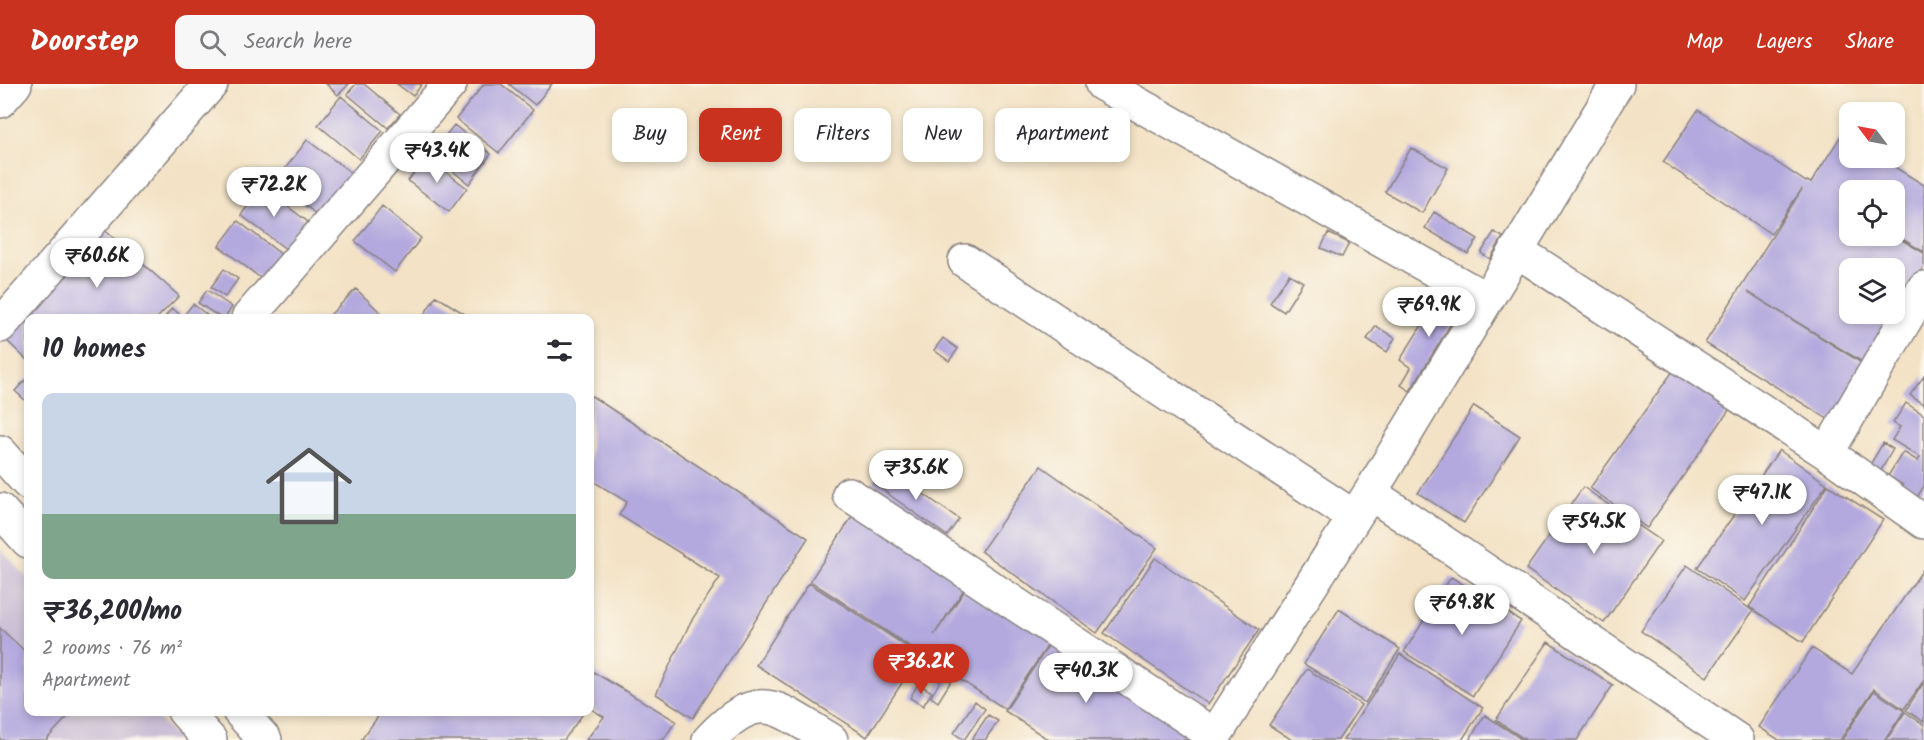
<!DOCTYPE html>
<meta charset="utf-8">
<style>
:root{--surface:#fff;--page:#f7f7f7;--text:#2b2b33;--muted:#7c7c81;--accent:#c8321e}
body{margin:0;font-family:Kalam,sans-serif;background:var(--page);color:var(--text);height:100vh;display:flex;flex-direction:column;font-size:22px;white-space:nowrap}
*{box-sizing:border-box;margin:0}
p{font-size:20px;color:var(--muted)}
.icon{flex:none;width:33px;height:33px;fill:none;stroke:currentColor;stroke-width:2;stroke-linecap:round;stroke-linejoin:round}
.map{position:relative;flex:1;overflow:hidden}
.sheet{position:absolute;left:24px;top:230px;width:570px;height:402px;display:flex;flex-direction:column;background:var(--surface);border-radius:12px;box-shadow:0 3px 9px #0003}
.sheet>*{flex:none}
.hud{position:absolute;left:612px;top:24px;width:570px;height:54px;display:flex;gap:12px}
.needle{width:39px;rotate:302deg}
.tools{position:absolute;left:1839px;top:18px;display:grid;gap:12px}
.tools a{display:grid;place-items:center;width:66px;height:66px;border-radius:12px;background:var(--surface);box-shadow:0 3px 9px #0003;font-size:30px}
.price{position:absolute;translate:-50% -51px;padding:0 14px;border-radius:21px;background:#fff;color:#222;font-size:20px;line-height:39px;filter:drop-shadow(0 2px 3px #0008)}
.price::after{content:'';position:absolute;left:50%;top:36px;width:18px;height:14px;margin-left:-9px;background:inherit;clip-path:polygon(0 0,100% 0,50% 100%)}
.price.current{background:var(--accent);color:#fff}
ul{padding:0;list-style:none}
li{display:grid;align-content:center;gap:12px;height:318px;padding:0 18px}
li span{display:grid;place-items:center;height:186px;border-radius:12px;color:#555}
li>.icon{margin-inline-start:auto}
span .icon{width:108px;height:108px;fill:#fffc;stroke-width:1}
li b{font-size:26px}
h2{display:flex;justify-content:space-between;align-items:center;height:72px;padding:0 18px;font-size:26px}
.tag{padding:0 21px;border-radius:12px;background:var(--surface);box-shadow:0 3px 9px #0003;font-size:21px;line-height:54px}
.tag.current{background:var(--accent);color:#fff}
header{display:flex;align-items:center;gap:36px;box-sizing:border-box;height:84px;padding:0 30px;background:var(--accent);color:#fff}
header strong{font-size:28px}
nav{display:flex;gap:33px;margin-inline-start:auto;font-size:21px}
.search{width:420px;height:54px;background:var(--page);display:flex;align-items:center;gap:15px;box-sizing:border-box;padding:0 21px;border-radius:12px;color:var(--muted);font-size:22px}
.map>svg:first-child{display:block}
.industrial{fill:#cbbfd5}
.building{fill:#b3a9de}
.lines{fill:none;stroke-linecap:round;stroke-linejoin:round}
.minor-casing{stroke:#8a8280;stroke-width:36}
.major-casing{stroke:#8a8280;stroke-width:36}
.minor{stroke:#fff;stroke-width:33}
.major{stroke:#fff;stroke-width:33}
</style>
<header>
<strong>Doorstep</strong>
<div class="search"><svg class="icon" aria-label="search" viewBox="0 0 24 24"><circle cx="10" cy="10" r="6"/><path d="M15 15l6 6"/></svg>Search here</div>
<nav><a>Map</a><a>Layers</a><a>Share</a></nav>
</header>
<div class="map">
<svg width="1924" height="656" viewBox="0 0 1924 656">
<rect width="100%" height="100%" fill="#fbf7ec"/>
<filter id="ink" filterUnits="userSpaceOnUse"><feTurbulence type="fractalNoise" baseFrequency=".0167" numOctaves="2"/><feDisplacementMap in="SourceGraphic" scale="12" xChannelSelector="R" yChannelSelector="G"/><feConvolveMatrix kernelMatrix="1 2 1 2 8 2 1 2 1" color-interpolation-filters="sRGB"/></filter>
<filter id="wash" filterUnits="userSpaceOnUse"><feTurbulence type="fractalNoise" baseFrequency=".008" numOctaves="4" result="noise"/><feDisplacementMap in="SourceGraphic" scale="24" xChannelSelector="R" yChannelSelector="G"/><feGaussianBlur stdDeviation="1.35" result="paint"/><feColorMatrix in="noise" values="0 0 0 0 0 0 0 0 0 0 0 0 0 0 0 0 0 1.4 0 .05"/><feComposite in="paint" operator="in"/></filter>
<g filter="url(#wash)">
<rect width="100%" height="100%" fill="#f3e2c5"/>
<!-- industrial -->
<path class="industrial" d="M 0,464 L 28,495 L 28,627 L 151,627 L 178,656 L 0,656 Z"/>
<g id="blocks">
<!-- building -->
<path class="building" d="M 326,0 L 349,0 L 338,11 Z
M 356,0 L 364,0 L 400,30 L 388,44 L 347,10 Z
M 397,0 L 422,0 L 413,12 Z
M 484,0 L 501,0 L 533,26 L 499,69 L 456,35 Z
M 509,0 L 552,0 L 535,21 Z
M 341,12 L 383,47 L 359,75 L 318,41 Z
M 1698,26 L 1806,98 L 1807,97 L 1811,99 L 1842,50 L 1850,55 L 1850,74 L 1880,74 L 1924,101 L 1924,168 L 1894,150 L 1894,106 L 1850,106 L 1850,152 L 1895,152 L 1924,169 L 1924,182 L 1894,229 L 1894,184 L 1850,184 L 1850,230 L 1894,230 L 1864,279 L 1748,208 L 1870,284 L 1836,340 L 1705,259 L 1802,105 L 1771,150 L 1663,78 Z
M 454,41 L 491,70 L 469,100 L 431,70 Z
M 307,56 L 353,90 L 320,133 L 275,98 Z
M 1411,64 L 1448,84 L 1422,129 L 1385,108 Z
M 426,73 L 467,104 L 449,128 L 408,97 Z
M 262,103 L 308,138 L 287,166 L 241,131 Z
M 382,122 L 421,154 L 395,188 L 355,157 Z
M 1434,128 L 1478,155 L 1468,170 L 1425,144 Z
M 238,137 L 282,171 L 263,196 L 219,162 Z
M 99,141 L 179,212 L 157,234 L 28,234 L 28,277 L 3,253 Z
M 1494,148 L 1503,153 L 1490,175 L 1481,169 Z
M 1328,149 L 1349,159 L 1342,173 L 1321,164 Z
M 224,185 L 238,195 L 225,213 L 211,203 Z
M 1289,190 L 1303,198 L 1284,228 L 1270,219 Z
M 356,205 L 383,231 L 380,234 L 327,234 Z
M 207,206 L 232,223 L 225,234 L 221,234 L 198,219 Z
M 1442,209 L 1463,220 L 1410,307 L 1401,301 L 1411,284 L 1400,276 Z
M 436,212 L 471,234 L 422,234 Z
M 193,220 L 211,234 L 188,234 L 184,231 Z
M 172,224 L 184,234 L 164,234 Z
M 1376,242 L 1395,254 L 1387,268 L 1367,255 Z
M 943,254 L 958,265 L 949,277 L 934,266 Z
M 1678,280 L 1734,319 L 1647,444 L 1590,404 Z
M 1924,292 L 1924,321 L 1910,311 Z
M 28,293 L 28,319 L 15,307 Z
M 590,311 L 808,454 L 693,634 L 656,610 L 691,537 L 720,494 L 619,431 L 627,418 L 593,397 L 590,402 Z
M 1906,319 L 1924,331 L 1924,402 L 1913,420 L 1897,410 L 1903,401 L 1888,392 L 1903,368 L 1918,377 L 1920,373 L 1892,356 L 1900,343 L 1893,339 Z
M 1474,322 L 1520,352 L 1464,439 L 1418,409 Z
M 1883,359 L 1893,365 L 1879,390 L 1868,384 Z
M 1779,366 L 1827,400 L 1745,517 L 1697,484 Z
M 884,382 L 959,435 L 947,452 L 873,399 Z
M 1041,382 L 1157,464 L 1097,549 L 981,467 Z
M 1828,401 L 1883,436 L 1803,558 L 1749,523 Z
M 1583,403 L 1661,457 L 1604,539 L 1526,485 Z
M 857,425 L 969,498 L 934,551 L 970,499 L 1052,555 L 1005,625 L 810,497 Z
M 1155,474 L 1259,546 L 1208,620 L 1104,549 Z
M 1687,481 L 1753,527 L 1707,593 L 1641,547 Z
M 1924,484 L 1924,596 L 1904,625 L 1874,605 L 1840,656 L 1779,656 L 1759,643 L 1812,564 L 1852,590 Z
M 1451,493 L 1521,537 L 1473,612 L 1404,568 Z
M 809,499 L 920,571 L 867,653 L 756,581 Z
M 1339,525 L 1400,565 L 1365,619 L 1304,580 Z
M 0,544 L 28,570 L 28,627 L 73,627 L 46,656 L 0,656 Z
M 1052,556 L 1192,649 L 1188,656 L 1049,656 L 1005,627 Z
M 1548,558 L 1613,601 L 1577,656 L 1526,656 L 1496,636 Z
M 1400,570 L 1483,624 L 1462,656 L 1343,656 Z
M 1307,585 L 1361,621 L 1338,656 L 1292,656 L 1269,641 Z
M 590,586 L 676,637 L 663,656 L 586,656 L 604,633 L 590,624 Z
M 943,592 L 951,597 L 938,618 L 931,613 Z
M 1924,598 L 1924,638 L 1906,626 Z
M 918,600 L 932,608 L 923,622 L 910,614 Z
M 1874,607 L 1904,627 L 1885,656 L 1842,656 Z
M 975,617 L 985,625 L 964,656 L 954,649 Z
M 382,627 L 585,627 L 564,656 L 361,656 Z
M 1905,628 L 1924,641 L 1924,656 L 1886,656 Z
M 988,631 L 998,637 L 985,656 L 971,656 Z
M 1485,631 L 1523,656 L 1469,656 Z"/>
</g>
</g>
<g filter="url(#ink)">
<use href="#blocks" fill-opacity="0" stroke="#8a8280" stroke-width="1.5"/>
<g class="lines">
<!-- minor casing -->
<g class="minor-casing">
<path id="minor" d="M 1102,0 L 1486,215
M 0,17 L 15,0
M 1516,166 L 1827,369 L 1924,438
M 965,177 L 1354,433
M 248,234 L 450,0
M 0,242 L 211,0
M 1827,369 L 1924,204
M 1370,409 L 1737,656
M 849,410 L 1215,652
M 709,656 C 761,600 777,625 831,656
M 1212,656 L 1370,409 L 1617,0"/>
</g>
<!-- major casing -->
<g class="major-casing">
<path id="major" d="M 0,368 L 28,399
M 0,426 L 28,457
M 184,627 L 210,656
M 239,627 L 265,656"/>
</g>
<!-- minor -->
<use href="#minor" class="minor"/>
<!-- major -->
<use href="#major" class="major"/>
</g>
</g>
</svg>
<div class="tools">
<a><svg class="needle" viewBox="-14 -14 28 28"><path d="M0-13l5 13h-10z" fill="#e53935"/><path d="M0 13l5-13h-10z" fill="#7c7c81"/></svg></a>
<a><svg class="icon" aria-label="locate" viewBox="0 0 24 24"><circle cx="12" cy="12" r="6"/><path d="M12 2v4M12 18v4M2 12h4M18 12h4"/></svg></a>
<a><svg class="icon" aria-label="layers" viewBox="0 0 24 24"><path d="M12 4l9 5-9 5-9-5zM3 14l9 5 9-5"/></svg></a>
</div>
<b class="price" style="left:437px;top:100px">₹43.4K</b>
<b class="price" style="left:274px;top:134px">₹72.2K</b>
<b class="price" style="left:97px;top:205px">₹60.6K</b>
<b class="price" style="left:1429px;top:254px">₹69.9K</b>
<b class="price" style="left:916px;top:417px">₹35.6K</b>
<b class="price" style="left:1762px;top:442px">₹47.1K</b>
<b class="price" style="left:1594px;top:471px">₹54.5K</b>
<b class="price" style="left:1462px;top:552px">₹69.8K</b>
<b class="price current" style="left:921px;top:611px">₹36.2K</b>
<b class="price" style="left:1086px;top:620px">₹40.3K</b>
<div class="hud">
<a class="tag">Buy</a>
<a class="tag current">Rent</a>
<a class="tag">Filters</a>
<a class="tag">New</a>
<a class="tag">Apartment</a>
</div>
<section class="sheet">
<h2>10 homes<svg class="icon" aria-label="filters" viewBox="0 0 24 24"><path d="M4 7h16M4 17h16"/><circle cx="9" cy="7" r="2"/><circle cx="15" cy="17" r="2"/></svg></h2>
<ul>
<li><span style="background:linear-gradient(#c9d6e8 65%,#7fa58c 0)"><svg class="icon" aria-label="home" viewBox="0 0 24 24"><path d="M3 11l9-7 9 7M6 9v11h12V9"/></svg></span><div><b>₹36,200/mo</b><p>2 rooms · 76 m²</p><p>Apartment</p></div></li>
</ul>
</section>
</div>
